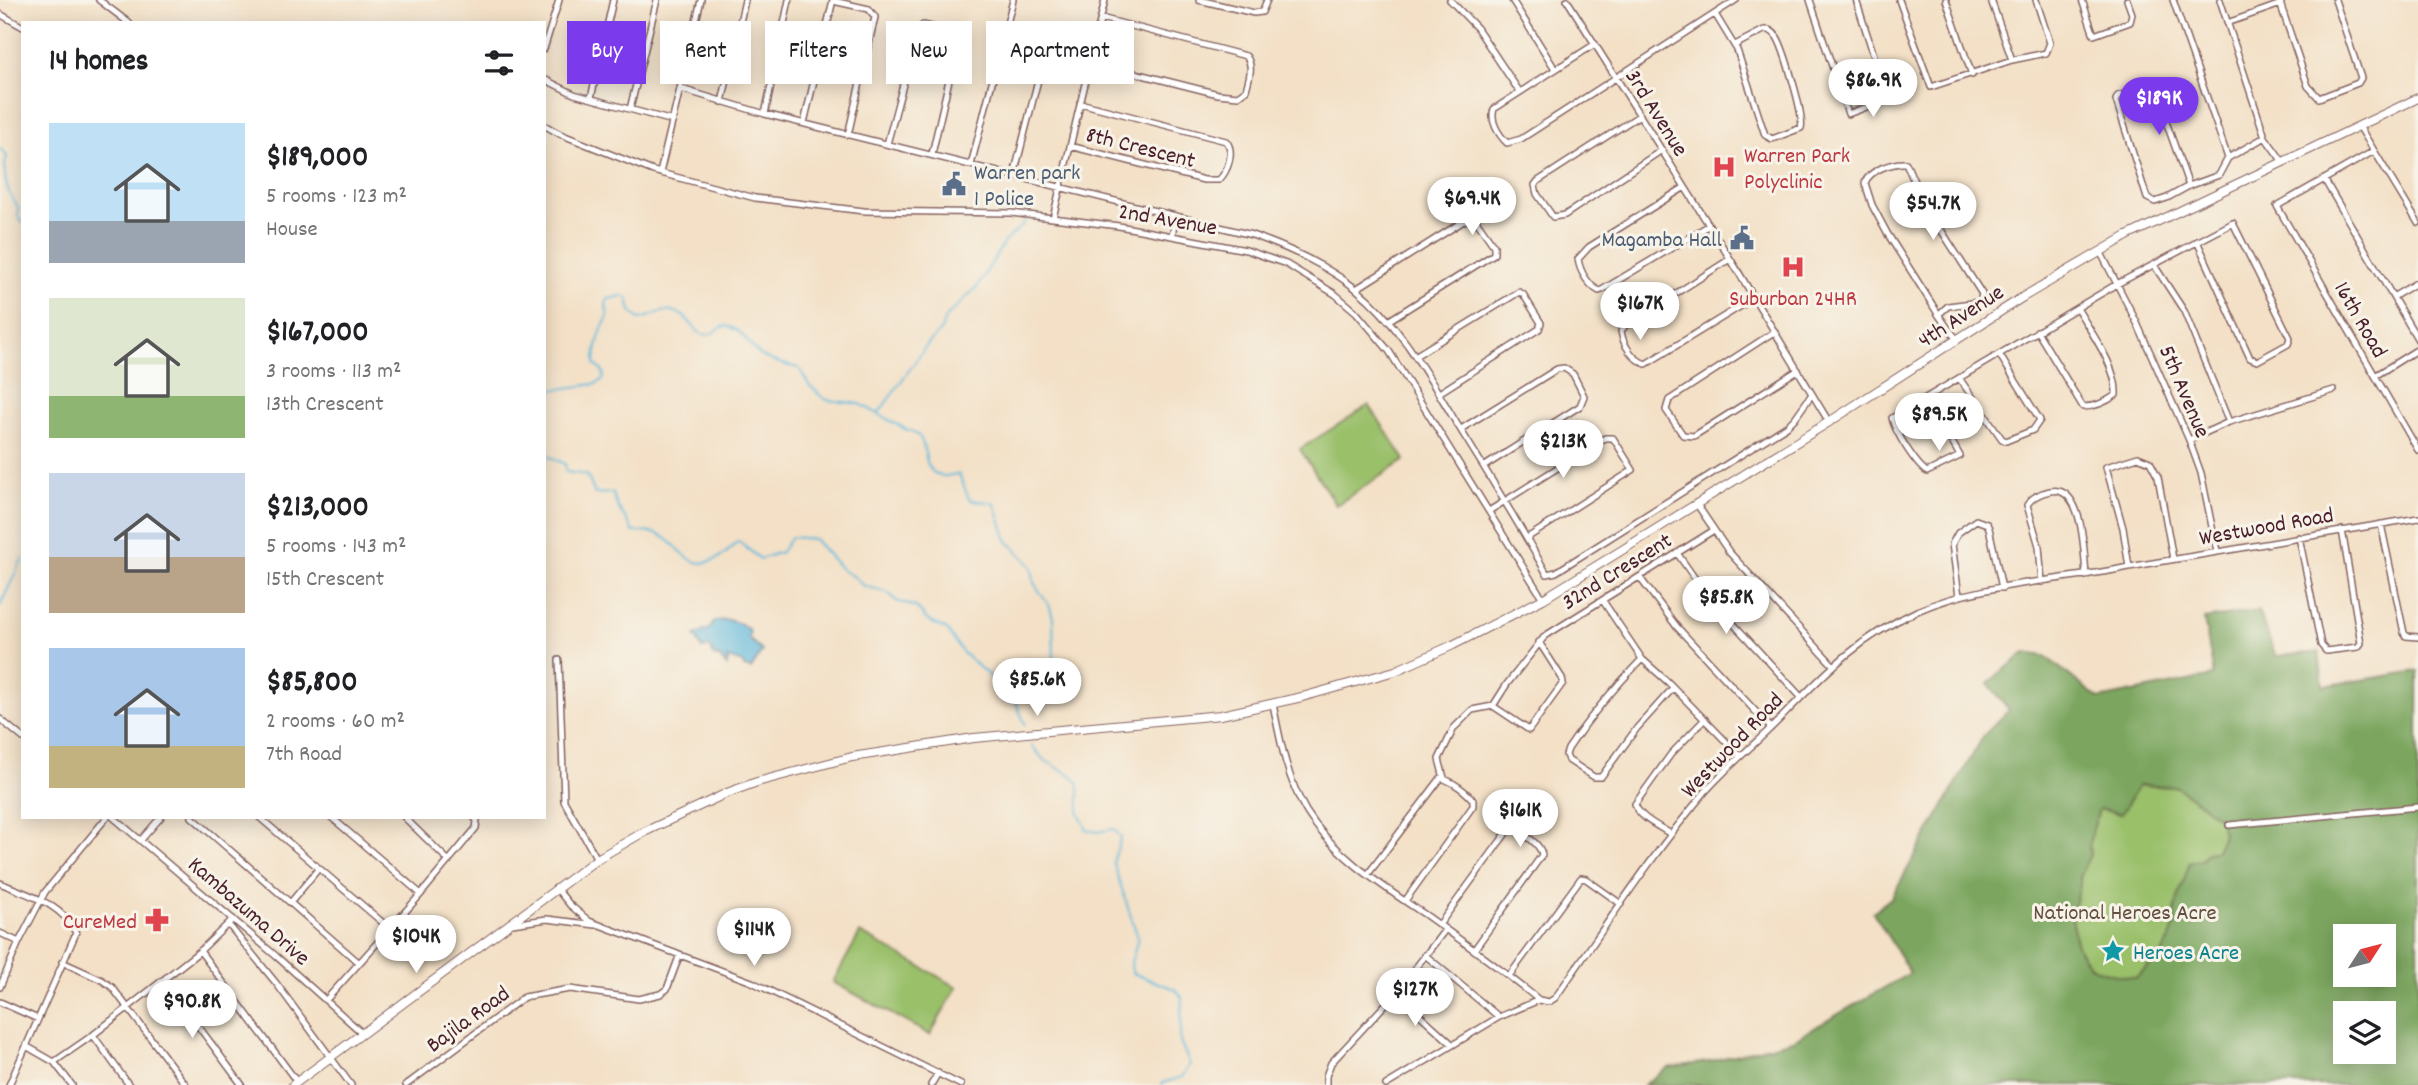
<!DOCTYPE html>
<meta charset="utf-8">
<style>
:root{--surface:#fff;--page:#f2f2f2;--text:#202124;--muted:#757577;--accent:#7c3aed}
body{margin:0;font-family:Dekko,sans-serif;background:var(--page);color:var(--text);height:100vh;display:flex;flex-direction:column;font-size:26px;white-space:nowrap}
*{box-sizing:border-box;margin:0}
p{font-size:23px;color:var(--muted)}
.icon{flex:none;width:38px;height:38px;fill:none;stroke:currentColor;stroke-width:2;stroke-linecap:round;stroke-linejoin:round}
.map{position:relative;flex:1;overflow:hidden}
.details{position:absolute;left:21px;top:21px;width:525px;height:798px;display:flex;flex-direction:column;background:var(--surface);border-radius:0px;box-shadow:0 4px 18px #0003}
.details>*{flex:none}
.guide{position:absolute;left:567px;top:21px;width:665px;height:63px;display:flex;gap:14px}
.needle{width:46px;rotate:54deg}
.fabs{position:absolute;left:2333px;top:924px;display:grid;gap:14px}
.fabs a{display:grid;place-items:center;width:63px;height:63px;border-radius:0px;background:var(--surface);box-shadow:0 4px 18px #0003;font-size:35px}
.price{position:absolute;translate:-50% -60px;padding:0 16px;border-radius:24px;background:#fff;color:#222;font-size:23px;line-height:46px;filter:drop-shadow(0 2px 4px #0008)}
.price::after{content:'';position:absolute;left:50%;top:42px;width:21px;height:16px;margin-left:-10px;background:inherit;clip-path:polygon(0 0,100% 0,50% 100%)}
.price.selected{background:var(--accent);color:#fff}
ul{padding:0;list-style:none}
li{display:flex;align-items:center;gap:21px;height:175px;padding:0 28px}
li span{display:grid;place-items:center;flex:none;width:196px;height:140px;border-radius:0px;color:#555}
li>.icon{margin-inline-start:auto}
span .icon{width:84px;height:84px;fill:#fffc;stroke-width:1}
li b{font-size:30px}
h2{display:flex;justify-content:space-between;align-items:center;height:84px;padding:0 28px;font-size:30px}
.chip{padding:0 24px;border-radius:0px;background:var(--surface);box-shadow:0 4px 18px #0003;font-size:24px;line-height:63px}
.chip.selected{background:var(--accent);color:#fff}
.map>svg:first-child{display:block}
.green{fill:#9ac06b;stroke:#72704b;stroke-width:2}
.forest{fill:#7ba65f;stroke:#626245;stroke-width:2;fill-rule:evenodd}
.water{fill:#5eb8db;stroke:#546c83;stroke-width:2}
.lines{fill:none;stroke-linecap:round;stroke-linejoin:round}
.stream{stroke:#5eb8db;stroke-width:2}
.street-casing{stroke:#856361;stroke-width:8}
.secondary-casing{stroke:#856361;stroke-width:10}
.street{stroke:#fff;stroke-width:5}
.secondary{stroke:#fff;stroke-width:8}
.labels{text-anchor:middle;stroke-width:6;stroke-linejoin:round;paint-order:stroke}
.street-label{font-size:23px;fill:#4a1f2b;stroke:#f7f3e8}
.health-label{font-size:23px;fill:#be3a42;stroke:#f7f3e8;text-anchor:start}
.service-label{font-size:23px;fill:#4e5e75;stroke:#f7f3e8;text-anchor:start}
.park-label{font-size:23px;fill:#624f3e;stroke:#f7f3e8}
.culture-label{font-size:23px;fill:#0d838f;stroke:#f7f3e8;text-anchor:start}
</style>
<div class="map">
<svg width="2418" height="1085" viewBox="0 0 2418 1085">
<rect width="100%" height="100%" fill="#f7f3e8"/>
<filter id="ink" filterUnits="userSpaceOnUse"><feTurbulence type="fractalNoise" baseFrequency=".0143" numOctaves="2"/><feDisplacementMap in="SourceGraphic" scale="14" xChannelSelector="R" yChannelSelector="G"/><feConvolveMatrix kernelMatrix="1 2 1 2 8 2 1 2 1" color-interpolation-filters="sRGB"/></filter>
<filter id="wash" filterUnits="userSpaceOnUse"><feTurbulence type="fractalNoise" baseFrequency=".00686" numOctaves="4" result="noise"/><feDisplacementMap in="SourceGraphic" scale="28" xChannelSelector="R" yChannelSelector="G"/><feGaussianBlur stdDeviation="1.57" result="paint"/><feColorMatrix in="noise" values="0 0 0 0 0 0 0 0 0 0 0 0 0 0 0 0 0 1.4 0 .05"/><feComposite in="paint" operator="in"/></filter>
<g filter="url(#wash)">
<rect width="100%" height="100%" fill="#f3e0c6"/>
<!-- green -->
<path class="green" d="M 1369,405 L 1405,460 L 1336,505 L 1300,449 Z
M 2138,785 L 2177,787 L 2220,818 L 2223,835 L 2216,851 L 2207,852 L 2202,860 L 2190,862 L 2176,905 L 2174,926 L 2169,942 L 2161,955 L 2135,978 C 2122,976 2099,974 2089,964 C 2075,951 2071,927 2073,908 C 2075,897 2083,887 2079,877 L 2090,855 L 2089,843 L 2099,809 L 2121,814 Z
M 860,933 L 957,987 L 930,1035 L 833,982 Z"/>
<!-- forest -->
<path class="forest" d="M 2258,611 L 2276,656 L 2319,652 L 2323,686 L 2418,671 L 2418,1085 L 1644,1085 L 1667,1068 L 1708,1062 L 1793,1040 L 1910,973 L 1873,912 L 1891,898 L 1984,735 L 2009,710 L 1988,683 L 2025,653 L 2045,656 L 2099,699 L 2213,676 L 2213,669 L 2204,619 ZM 2139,785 L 2177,787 L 2220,818 L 2223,835 L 2216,851 L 2207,852 L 2202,860 L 2190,862 L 2176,905 L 2174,926 L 2169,942 L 2161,955 L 2136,978 C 2122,976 2099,974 2089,964 C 2075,951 2071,927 2073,908 C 2075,897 2083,886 2079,877 L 2090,855 L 2089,843 L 2099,809 L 2121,814 ZM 2345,936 L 2384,936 L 2384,975 L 2345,975 ZM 2345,1013 L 2384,1013 L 2384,1052 L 2345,1052 Z"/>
<!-- water -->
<path class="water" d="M 728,620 L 741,624 L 750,631 L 749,639 L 762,651 L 751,669 L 744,667 L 743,663 L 728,658 L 727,666 L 719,657 L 713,656 L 711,647 L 702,649 L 695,636 L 709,629 L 715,621 Z"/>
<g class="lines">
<!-- stream -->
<path class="stream" d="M 0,149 L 7,156 C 2,172 6,194 18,207 L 18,216 L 23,223
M 544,391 L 595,384 L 603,380 L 604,373 L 595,364 C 595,349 600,330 608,317 L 606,304 L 608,299 L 623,296 L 628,298 L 631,311 L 639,319 C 650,318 659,310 671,311 C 689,313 694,334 706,335 C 715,335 720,323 730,327 C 745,332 748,345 758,353 C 764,360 790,366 799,368 L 809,385 L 820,395 L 827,400 L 860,404 L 907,430 C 934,434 916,471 942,476 C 947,477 954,474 959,474 L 969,499 C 978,503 986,500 995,504 L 1007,540 L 1027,561 L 1032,568 L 1034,583 L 1050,607 L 1053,618 L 1054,662 L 1059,674
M 878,414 L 927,345 L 941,330 L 945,318 L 978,286 L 1004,242 L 1024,224 L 1026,220
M 544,454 L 565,464 L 566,472 L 587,475 L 595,494 L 613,493 C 617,513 626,514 633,532 C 641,532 653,531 660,535 C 672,540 680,553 690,559 C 707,570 727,554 738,541 L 760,559 L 781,552 L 791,537 L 814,539 L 842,570 L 856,578 L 862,585 L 889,593 L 896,601 L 916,607 L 927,620 L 947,630 L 963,653 L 1014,698 L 1025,724
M 0,606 L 23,557
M 1031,745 L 1044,760 L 1071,775 L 1079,784 L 1079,813 L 1087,830 L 1098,832 L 1114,829 L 1121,837 L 1113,862 L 1138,938 L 1131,963 L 1132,973 L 1175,989 L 1182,997 L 1180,1041 L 1190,1065 L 1182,1077 L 1162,1083 L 1162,1085"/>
</g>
</g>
<g filter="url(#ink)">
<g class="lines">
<!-- street casing -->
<g class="street-casing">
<path id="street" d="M 99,0 L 129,23
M 1199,0 L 1254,13 L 1262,12 L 1267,0
M 1450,0 L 1477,28 L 1519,91
M 1512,0 L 1555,69
M 1567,0 L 1736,268 L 1829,422
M 1810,0 L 1848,114 L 1888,99 L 1856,0
M 1899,0 L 1931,87 L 2012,60 L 2046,53 L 2050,43 L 2036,0
M 1946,0 L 1972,75
M 1991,0 L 2012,60
M 2082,0 L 2094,35 L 2130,22 L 2132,14 L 2127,0
M 2173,0 L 2228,158 L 2265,137
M 2220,0 L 2265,137 L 2283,162
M 2279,0 L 2308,86 L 2319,98 L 2358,83 L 2361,78 L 2335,0
M 833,1 L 869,9 L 875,17 L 848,135
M 0,14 L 23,27
M 1715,14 L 1737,50 L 1765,135 L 1772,139 L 1801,128 C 1805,118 1784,48 1777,37 C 1774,32 1773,32 1769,30 L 1764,30 L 1735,45
M 2227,23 L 2281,4
M 1595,44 L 1494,109 C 1490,121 1498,134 1507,143 L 1521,139 L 1736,0
M 544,49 L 559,0
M 998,56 L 1041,68 L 1014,175
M 1091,62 L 1218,94 L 1238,96 L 1246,90 C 1249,78 1254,66 1246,56 L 1101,18
M 544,79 L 574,94 L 673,121
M 681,89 L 765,114 L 1252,235 C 1289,248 1324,264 1355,288 C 1400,324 1428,376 1457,424 C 1488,473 1518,523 1547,574 L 1556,572 L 1787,426 L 1795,418 L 1812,394
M 591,98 L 613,0
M 722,102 L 745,0
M 630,109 L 657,0
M 765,114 L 789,0
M 1640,115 L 1538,181 L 1535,185 L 1537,194 L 1553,217 L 1565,215 L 1662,150
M 804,123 L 833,0
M 544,125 L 560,134 L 653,171 L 755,198 L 864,211 L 1011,213 L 1119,226 L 1246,250 L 1286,264 L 1335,294 L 1356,312 L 1389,351 L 1543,599
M 2359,126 L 2418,223
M 887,144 L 918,29 L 923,25 L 953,32 L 956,34 L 958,41 L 932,154
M 1070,146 L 1204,180 L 1219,180 C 1228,171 1235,151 1226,141 L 1080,103
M 2374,151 L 2277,206 L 2418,450
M 971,165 L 1013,0
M 660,173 L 701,0
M 2324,179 L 2418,340
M 2189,186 L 2167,198 L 2155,202 L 2147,198 L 2116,100 L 2118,96 L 2149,86 L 2154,88 L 2189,186 L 2219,175 L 2228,158
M 1685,187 L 1589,247 L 1578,259 C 1580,272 1588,285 1599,291 L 1602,290 L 1708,226
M 1053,218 L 1105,0
M 1172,235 L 1176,217
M 2101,253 L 2137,323 L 2189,440 L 2201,473 L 2217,551
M 1730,259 L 1625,326 L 1621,331 C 1623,345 1633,360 1646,364 L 1754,298
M 2154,265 L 2184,311 L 2229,422 L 2334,390
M 1356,289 L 1462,222 L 1471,217 L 1475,219 L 1494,246 L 1494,254 L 1388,321
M 2393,297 L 2418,282
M 1939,314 L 1948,306 L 1980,302 L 1982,294 L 1922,200 L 1906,163 C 1893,162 1869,170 1865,183 L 1872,205 L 1887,233 L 1930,301 C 1938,314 1946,328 1957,339
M 2037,331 L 2083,407 C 2095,407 2106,402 2116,395 C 2118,368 2090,331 2077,308
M 1774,332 L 1669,400 L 1666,410 L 1683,435 L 1694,436 L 1798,370
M 1415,356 L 1519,292 L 1523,294 L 1541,323 L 1539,329 L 1439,393
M 2375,376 L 2418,349
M 1959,378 L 2002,439 L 2006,441 L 2033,430 L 2040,420 L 1999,354
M 1927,398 L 1960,456 L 1927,472 C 1916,465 1895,432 1892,418 L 2117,284 L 2233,223 L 2290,338 L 2288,344 L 2257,361 L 2250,358 L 2197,241
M 1461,429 L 1557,369 L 1564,368 L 1573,374 L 1584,396 L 1580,406 L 1485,466
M 2189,440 L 2229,422
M 1696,503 L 1729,552 L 1833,665
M 1489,511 L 1605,438 L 1613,438 L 1633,470 L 1527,538
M 2381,524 L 2404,633 L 2406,636 L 2418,637
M 2299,537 L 2321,645 L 2326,651 L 2358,647 L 2361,643 L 2342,530
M 1677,553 L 1705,593 L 1801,697
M 2129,567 L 2123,528 L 2106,467 L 2138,457 L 2150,462 L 2158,477 L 2173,559
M 1640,578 L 1677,627 L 1771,728
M 2042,582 L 2039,546 L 2027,505 C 2032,497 2040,493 2050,491 C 2084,484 2084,554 2086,576
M 1959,596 L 1952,544 L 1958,533 L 1976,520 L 1987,524 L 1989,528 L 2002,588
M 1603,601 L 1642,659 L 1669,683 L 1740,756
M 1539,642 L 1562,678 L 1563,683 L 1529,730 L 1493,706 L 1507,684 L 1545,636 L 1714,530
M 1642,659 C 1615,687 1590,716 1568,749 L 1566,755 L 1568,760 L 1594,777 L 1601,777 L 1637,728 L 1673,688
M 559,660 L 564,801 L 597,859
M 1273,704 C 1280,740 1287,779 1306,811 C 1334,856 1384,887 1427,916 C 1465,943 1502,970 1539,1000 L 1549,1002 L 1555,998 C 1604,929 1650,857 1705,792 C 1727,767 1753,746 1777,722 C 1823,675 1856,639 1917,611 C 1983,582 2060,582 2129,567 L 2418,518
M 0,719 L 23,738
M 1444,778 L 1439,759 L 1454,728 L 1472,710 L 1493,706
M 113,817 L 276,956 L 361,1032
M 192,817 L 358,962
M 259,817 L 389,928
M 331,817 L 421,894
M 404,817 L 449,861
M 2229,825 L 2418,807
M 1671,834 C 1660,827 1639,818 1635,804 L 1671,754 L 1705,719
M 141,840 L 161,817
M 1368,874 L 1441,778 C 1452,781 1466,791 1473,800 L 1473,806 L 1405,901
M 0,883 C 28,895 62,903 76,933 L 9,1085
M 556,888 L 570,905 L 589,921 L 752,982 L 961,1085
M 291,902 L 319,868
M 233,919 L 200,951 L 297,1082
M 228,924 L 276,983 L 351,1085
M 512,924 L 547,919 L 596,925
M 1439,925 L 1507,832 L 1512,829 C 1522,832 1541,844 1542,855 L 1474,950
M 0,933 L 19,942
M 1425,955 L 1499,1017
M 62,962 L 102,980 L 112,987 L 186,1085
M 1509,976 L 1581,878 L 1586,879 L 1621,904
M 164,980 L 242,1085
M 0,987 L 19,942 L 45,892 L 107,817
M 1396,993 L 1452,1044
M 326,1000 L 421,894 L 476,828 L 477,821 L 474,817
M 0,1002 L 38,1019
M 93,1035 L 129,1085
M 26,1046 L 54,1062 L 93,1035 L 200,951
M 54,1062 L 72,1085
M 406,1085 L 524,997 L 570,989 L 639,999 L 660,994 L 667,989 L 680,954
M 931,1085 L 938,1073
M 1326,1085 L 1326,1076 L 1331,1063 L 1396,993 L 1445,930
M 1386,1085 L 1499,1017 L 1539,1000"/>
</g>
<!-- secondary casing -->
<g class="secondary-casing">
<path id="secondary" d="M 293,1085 L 597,859 L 642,833 L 727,793 L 757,782 L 852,757 L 974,738 L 1221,715 L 1302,697 L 1395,671 L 1453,645 L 1543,599 L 1829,422 L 2023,297 L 2127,236 L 2418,98"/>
</g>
<!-- street -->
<use href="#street" class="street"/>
<!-- secondary -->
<use href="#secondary" class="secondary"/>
</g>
</g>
<!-- icons -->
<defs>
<g id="hospital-bare" transform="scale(1.89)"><path d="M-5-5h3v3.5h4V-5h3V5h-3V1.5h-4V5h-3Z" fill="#e0444e" stroke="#f7f3e8" stroke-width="2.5" paint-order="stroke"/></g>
<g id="civic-bare" transform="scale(1.89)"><path d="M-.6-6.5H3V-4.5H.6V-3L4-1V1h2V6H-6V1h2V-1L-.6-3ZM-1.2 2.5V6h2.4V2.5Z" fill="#5c6f8a" stroke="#f7f3e8" stroke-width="2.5" paint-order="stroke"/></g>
<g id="pharmacy-bare" transform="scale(1.89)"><path d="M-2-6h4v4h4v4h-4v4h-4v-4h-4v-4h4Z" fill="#e0444e" stroke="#f7f3e8" stroke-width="2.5" paint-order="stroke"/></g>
<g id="sight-bare" transform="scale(1.89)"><path d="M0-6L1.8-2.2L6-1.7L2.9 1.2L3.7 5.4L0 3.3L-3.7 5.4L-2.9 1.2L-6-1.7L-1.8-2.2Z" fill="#0f9aa8" stroke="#f7f3e8" stroke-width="2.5" paint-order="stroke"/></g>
</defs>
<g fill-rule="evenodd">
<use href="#hospital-bare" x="1724" y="167"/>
<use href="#civic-bare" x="954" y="184"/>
<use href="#civic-bare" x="1742" y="238"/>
<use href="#hospital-bare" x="1793" y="267"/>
<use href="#pharmacy-bare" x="157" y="920"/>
<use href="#sight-bare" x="2113" y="951"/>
</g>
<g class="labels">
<!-- street labels -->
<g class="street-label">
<text transform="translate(1658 112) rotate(58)" y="8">3rd Avenue</text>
<text transform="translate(1141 146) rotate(14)" y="8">8th Crescent</text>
<text transform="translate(1168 218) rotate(10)" y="8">2nd Avenue</text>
<text transform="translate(1960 315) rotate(-33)" y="8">4th Avenue</text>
<text transform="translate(2362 319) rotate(60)" y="8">16th Road</text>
<text transform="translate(2186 391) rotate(67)" y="8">5th Avenue</text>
<text transform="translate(2266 525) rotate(-10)" y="8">Westwood Road</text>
<text transform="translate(1616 570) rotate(-32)" y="8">32nd Crescent</text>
<text transform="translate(1731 744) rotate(-46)" y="8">Westwood Road</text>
<text transform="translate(250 910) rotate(41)" y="8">Kambazuma Drive</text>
<text transform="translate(467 1018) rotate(-36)" y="8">Bajila Road</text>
</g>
<!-- health labels -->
<g class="health-label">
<text x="1744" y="162">Warren Park<tspan x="1744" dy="26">Polyclinic</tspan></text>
<text x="1793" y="305" text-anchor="middle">Suburban 24HR</text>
<text x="137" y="928" text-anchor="end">CureMed</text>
</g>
<!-- service labels -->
<g class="service-label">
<text x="974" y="179">Warren park<tspan x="974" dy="26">1 Police</tspan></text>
<text x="1722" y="246" text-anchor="end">Magamba Hall</text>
</g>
<!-- park labels -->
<g class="park-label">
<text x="2125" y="919">National Heroes Acre</text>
</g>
<!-- culture labels -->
<g class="culture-label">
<text x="2133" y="959">Heroes Acre</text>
</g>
</g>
</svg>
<div class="fabs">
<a><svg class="needle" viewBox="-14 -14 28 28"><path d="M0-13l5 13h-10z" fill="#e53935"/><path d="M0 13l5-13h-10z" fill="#757577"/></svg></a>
<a><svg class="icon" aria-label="layers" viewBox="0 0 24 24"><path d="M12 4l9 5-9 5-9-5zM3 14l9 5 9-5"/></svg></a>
</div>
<b class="price" style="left:1873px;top:119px">$86.9K</b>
<b class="price selected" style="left:2159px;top:137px">$189K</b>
<b class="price" style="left:1472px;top:237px">$69.4K</b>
<b class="price" style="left:1933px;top:242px">$54.7K</b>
<b class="price" style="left:1640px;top:342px">$167K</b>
<b class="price" style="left:1939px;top:453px">$89.5K</b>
<b class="price" style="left:1563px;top:480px">$213K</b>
<b class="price" style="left:1726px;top:636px">$85.8K</b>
<b class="price" style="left:1037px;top:718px">$85.6K</b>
<b class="price" style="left:1520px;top:849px">$161K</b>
<b class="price" style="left:754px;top:968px">$114K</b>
<b class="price" style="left:416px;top:975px">$104K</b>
<b class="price" style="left:1415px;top:1028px">$127K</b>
<b class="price" style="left:192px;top:1040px">$90.8K</b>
<div class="guide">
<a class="chip selected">Buy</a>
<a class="chip">Rent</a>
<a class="chip">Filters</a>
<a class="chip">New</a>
<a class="chip">Apartment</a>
</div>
<section class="details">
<h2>14 homes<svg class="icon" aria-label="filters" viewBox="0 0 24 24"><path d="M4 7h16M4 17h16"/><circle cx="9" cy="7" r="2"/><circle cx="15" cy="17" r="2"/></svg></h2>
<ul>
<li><span style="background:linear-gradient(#bfe0f5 70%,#9aa5b1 0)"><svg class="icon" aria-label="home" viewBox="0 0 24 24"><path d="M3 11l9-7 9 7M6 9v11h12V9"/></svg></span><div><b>$189,000</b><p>5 rooms · 123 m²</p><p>House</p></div></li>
<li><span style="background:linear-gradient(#dfe7d0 70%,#8fb573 0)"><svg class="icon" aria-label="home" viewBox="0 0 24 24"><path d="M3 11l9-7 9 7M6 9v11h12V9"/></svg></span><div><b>$167,000</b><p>3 rooms · 113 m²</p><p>13th Crescent</p></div></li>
<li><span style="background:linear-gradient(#c9d6e8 60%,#b9a48a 0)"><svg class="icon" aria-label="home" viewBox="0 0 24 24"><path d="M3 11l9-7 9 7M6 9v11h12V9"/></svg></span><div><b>$213,000</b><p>5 rooms · 143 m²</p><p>15th Crescent</p></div></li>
<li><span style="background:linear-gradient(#a9c7e8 70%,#c2b280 0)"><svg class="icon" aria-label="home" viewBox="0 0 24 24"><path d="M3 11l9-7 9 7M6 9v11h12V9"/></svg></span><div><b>$85,800</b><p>2 rooms · 60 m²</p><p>7th Road</p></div></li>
</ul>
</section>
</div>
